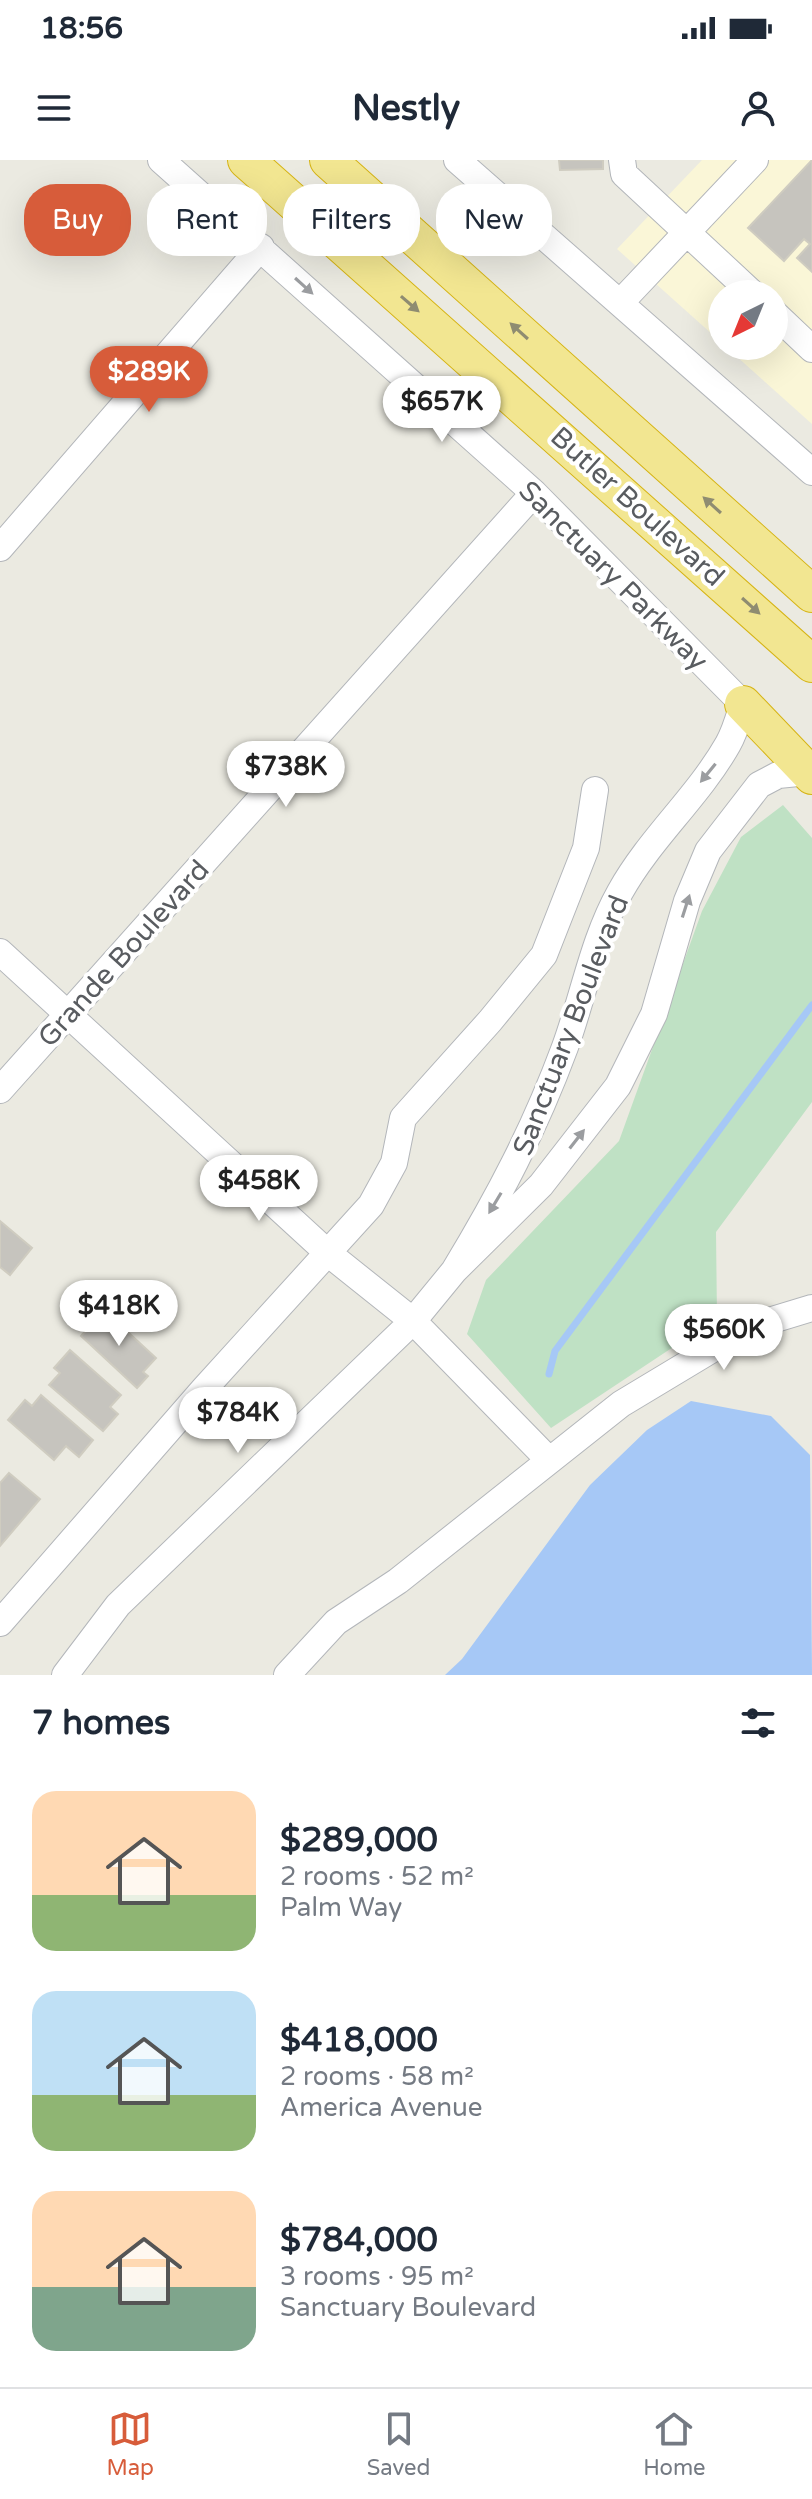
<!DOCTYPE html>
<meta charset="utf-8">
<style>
:root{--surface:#fff;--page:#f2f2f3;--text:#1f2937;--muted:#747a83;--line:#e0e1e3;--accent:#d75c3a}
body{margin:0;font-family:"Varela Round",sans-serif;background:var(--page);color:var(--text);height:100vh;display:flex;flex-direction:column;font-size:30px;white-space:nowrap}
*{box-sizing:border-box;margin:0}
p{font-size:26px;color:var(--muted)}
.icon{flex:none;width:44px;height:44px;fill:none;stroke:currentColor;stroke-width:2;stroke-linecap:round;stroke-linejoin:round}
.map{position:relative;height:1515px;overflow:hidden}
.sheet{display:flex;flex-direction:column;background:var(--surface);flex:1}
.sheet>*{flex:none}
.banner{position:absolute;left:24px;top:24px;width:764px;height:72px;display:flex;gap:16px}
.needle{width:52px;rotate:223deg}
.buttons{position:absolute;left:708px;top:120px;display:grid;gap:16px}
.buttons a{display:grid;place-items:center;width:80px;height:80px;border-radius:50%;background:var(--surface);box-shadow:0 8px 32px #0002;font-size:40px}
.price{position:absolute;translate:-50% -68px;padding:0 18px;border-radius:28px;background:#fff;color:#222;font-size:26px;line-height:52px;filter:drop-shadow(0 2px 4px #0008)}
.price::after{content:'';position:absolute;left:50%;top:48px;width:24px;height:18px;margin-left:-12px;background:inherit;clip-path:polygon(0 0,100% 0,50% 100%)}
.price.current{background:var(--accent);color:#fff}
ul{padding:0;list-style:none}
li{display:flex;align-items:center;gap:24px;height:200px;padding:0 32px}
li span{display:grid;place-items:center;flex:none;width:224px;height:160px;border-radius:24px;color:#555}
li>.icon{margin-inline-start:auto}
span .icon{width:96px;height:96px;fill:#fffc;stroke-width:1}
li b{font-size:34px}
h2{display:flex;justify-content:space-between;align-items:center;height:96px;padding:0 32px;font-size:34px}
.tag{padding:0 28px;border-radius:32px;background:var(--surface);box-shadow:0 8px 32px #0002;font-size:28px;line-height:72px}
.tag.current{background:var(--accent);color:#fff}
.status{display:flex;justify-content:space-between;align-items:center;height:56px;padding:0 40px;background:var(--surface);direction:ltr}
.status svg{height:22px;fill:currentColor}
header{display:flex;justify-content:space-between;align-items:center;height:104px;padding:0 32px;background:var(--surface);font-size:36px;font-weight:700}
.menu{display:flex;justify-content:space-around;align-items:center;height:112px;border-top:2px solid var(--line);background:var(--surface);font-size:22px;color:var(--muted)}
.menu a{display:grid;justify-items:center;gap:4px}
.menu .current{color:var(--accent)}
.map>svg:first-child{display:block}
.commercial{fill:#faf6d7}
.green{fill:#bfe1c4}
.water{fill:#a6c8f6}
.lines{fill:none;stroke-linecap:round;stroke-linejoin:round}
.stream{stroke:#a6c8f6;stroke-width:7}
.building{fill:#c6c4be;stroke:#cfccc0;stroke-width:2}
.minor-casing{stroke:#b3b6ba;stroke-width:28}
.highway-casing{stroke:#d6b415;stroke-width:38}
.minor{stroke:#fff;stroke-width:26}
.highway{stroke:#f2e691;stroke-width:36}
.oneway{fill:#9b9da0}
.oneway2{fill:#8f8c71}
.labels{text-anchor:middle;stroke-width:8;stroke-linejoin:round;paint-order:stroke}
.street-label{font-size:28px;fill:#595c60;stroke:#fff}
</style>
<div class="status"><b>18:56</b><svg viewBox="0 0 49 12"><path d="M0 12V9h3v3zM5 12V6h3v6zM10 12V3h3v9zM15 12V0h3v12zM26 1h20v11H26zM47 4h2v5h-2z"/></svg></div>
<header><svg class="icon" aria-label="menu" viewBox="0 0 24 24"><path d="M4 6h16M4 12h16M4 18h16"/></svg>Nestly<svg class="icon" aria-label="person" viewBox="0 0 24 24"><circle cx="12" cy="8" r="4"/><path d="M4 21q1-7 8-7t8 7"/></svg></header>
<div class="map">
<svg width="812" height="1515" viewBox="0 0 812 1515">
<rect width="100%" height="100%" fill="#ebeae1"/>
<!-- commercial -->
<path class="commercial" d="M 702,0 L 812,0 L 812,264 L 725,186 L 774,186 L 774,134 L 722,134 L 722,183 L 617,89 Z"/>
<!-- green -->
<path class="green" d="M 783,645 L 812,678 L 812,942 L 716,1072 L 717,1158 L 551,1268 L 467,1174 L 486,1120 L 619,981 L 702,751 L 741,677 Z"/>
<!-- water -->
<path class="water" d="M 691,1241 L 771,1256 L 810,1295 L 812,1515 L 445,1515 L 462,1499 L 590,1325 L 647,1270 Z"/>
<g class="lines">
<!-- stream -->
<path class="stream" d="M 549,1214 L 555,1191 L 812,845"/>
</g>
<!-- building -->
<path class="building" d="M 559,0 L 603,0 L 603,9 L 560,10 Z
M 812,0 L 812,112 L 797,98 L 810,84 L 804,79 L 784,101 L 748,68 Z
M 0,1061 L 32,1088 L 10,1115 L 0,1107 Z
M 104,1150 L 156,1198 L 143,1212 L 148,1216 L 137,1228 L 81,1176 Z
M 70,1190 L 121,1235 L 110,1247 L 118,1254 L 103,1271 L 49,1225 L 60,1213 L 54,1208 Z
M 41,1235 L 93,1280 L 79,1297 L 66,1286 L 54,1300 L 8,1260 L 25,1240 L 32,1246 Z
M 9,1313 L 40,1339 L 0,1386 L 0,1323 Z"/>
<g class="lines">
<!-- minor casing -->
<g class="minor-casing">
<path id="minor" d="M 161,0 L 534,333 L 743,544 C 739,557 735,572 728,584 C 698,637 650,678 620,732 C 593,780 584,835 565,887 C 535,968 499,1037 454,1111 L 541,1025 L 618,926 L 654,854 L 687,741 L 708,691 L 759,625 L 778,615 L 808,612
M 457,0 L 812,312
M 622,0 L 624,14 L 753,134
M 620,143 L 755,0
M 774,153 L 812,189
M 0,388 L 261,87
M 0,792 L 329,1094 L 413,1161 L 549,1300
M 0,930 L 534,333
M 0,1463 L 204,1229 L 371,1045 L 394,1003 L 403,958 L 490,861 L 544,795 L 586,688 L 595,630
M 65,1515 L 118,1445 L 413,1161 L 454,1111
M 287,1515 L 336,1462 L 398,1421 L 621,1244 L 749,1167 L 812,1148"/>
</g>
<!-- highway casing -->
<g class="highway-casing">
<path id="highway" d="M 246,0 L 812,504
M 328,0 L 812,434
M 743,544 L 812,616"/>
</g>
<!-- minor -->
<use href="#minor" class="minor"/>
<!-- highway -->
<use href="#highway" class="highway"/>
</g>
<!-- one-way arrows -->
<defs><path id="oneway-solid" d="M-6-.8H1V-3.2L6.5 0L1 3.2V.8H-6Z" transform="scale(2)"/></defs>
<g class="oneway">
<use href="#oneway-solid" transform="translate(304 126) rotate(42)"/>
<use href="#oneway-solid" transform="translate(708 613) rotate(129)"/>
<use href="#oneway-solid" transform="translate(686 746) rotate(-72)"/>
<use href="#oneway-solid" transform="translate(577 979) rotate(-52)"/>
<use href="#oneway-solid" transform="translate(495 1043) rotate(121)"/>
</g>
<g class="oneway2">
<use href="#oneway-solid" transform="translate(410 144) rotate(41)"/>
<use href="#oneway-solid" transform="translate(519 171) rotate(-138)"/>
<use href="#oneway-solid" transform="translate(712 345) rotate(-138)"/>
<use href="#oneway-solid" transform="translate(751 446) rotate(42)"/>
</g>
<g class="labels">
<!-- street labels -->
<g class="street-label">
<text transform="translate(638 346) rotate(42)" y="10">Butler Boulevard</text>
<text transform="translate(614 415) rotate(45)" y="10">Sanctuary Parkway</text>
<text transform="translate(123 793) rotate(-48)" y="10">Grande Boulevard</text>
<text transform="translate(570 865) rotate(-69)" y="10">Sanctuary Boulevard</text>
</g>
</g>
</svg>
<div class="buttons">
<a><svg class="needle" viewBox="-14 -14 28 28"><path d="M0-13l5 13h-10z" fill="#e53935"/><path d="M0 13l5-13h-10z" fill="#747a83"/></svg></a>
</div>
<b class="price current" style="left:149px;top:254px">$289K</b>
<b class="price" style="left:442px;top:284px">$657K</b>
<b class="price" style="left:286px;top:649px">$738K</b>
<b class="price" style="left:259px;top:1063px">$458K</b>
<b class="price" style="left:119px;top:1188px">$418K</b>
<b class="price" style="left:724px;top:1212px">$560K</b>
<b class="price" style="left:238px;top:1295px">$784K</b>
<div class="banner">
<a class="tag current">Buy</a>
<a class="tag">Rent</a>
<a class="tag">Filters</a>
<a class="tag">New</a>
</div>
</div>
<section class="sheet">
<h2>7 homes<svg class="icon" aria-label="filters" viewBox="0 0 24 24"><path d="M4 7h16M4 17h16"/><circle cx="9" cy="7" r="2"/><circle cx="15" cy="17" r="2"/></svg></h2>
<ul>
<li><span style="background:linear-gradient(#ffd9b3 65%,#8fb573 0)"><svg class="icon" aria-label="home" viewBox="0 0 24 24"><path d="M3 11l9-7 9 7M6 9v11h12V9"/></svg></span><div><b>$289,000</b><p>2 rooms · 52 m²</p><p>Palm Way</p></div></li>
<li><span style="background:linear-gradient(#bfe0f5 65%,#8fb573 0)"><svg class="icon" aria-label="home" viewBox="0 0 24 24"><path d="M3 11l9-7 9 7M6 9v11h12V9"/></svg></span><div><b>$418,000</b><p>2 rooms · 58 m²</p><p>America Avenue</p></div></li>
<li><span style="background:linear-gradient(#ffd9b3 60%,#7fa58c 0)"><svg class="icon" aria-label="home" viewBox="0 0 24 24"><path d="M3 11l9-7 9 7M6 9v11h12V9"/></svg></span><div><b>$784,000</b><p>3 rooms · 95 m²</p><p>Sanctuary Boulevard</p></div></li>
</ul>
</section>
<nav class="menu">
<a class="current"><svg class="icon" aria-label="map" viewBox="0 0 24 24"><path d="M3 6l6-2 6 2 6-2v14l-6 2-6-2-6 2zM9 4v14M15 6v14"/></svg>Map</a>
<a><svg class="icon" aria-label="saved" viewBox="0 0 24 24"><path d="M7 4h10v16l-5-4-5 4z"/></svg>Saved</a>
<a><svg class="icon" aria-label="home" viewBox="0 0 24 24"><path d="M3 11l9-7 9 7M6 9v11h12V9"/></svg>Home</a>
</nav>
